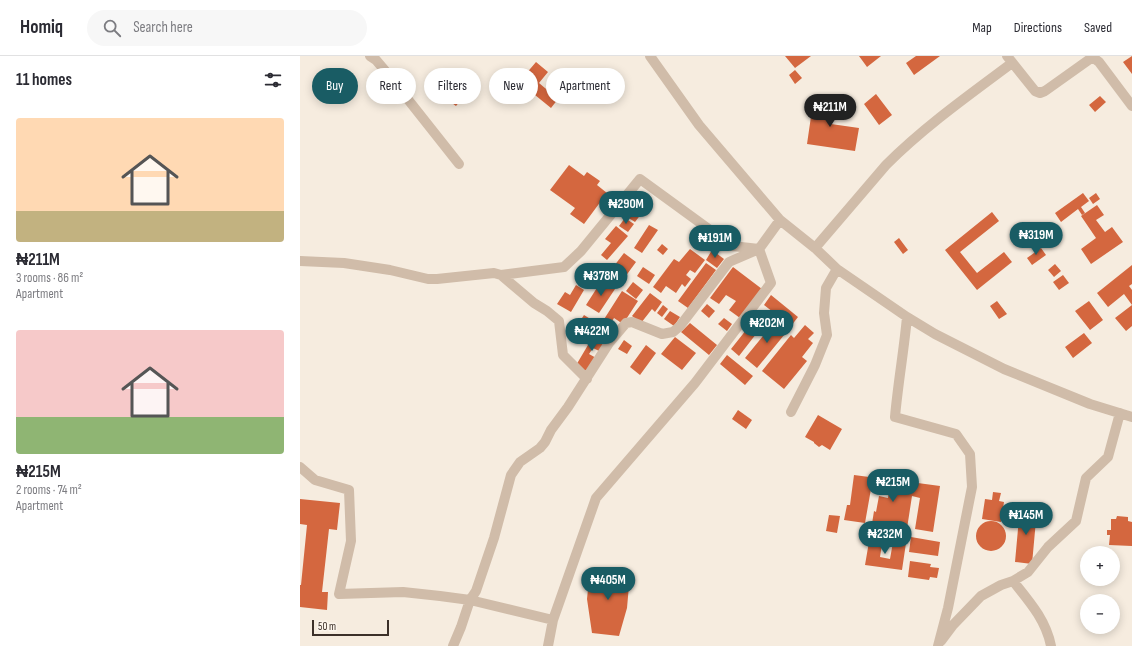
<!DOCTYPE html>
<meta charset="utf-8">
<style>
:root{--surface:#fff;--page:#f7f7f7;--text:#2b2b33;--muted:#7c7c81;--line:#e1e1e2;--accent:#195c64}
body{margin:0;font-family:"Sofia Sans Condensed",sans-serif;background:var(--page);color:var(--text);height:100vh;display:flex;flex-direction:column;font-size:15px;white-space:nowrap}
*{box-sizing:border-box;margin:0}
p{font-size:13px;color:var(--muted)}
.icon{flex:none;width:22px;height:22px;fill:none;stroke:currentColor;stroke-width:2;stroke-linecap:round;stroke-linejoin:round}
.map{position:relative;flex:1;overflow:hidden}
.drawer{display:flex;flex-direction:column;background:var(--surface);width:300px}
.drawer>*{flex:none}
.guide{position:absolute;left:12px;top:12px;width:380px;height:36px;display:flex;gap:8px}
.tools{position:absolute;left:780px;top:490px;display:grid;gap:8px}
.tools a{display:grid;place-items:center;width:40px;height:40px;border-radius:50%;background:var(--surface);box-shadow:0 2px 10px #0003;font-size:20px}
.scale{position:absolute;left:12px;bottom:10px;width:77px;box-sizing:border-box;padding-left:4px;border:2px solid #3c3029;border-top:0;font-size:11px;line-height:14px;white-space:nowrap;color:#3c3029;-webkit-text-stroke:3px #fcf5ec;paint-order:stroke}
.price{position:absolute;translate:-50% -34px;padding:0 9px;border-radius:14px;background:var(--accent);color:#fff;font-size:13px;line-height:26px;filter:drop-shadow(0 1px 2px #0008)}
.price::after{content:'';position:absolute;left:50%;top:24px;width:12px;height:9px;margin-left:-6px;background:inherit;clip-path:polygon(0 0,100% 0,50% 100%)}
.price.on{background:#222;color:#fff}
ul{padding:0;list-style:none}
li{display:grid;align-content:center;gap:8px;height:212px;padding:0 16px}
li span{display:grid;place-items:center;height:124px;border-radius:4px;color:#555}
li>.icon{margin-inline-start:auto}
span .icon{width:72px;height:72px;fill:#fffc;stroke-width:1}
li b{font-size:17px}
h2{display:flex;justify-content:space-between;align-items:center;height:48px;padding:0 16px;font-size:17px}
.tag{padding:0 14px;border-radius:18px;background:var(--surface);box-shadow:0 2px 10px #0003;font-size:14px;line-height:36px}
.tag.on{background:var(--accent);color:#fff}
header{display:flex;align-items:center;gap:24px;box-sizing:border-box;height:56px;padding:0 20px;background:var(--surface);border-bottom:1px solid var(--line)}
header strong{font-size:19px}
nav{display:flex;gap:22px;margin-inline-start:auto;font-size:14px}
.search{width:280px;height:36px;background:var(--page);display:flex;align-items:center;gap:10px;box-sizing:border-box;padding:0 14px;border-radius:22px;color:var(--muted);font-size:15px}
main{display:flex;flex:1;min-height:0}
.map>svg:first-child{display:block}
.building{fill:#d4673f}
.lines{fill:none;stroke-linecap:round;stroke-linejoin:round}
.minor{stroke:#d0bca9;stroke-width:10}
</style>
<header>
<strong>Homiq</strong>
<div class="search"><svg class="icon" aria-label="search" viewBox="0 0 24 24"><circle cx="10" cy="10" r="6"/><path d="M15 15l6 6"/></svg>Search here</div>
<nav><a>Map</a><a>Directions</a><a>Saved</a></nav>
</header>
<main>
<section class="drawer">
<h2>11 homes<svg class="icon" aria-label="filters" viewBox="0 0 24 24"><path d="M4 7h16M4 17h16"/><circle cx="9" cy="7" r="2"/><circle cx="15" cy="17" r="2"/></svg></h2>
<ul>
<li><span style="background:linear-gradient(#ffd9b3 75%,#c2b280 0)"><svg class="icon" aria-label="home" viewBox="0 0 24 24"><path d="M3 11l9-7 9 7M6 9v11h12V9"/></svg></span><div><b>₦211M</b><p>3 rooms · 86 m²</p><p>Apartment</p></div></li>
<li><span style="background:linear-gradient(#f6c9c9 70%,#8fb573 0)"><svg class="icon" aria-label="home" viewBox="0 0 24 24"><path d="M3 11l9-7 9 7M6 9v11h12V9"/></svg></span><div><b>₦215M</b><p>2 rooms · 74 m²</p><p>Apartment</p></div></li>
</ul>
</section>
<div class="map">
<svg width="832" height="590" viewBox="0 0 832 590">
<rect width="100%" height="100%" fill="#f6ecdf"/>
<!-- building -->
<path class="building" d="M 485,0 L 511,0 L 495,12 Z
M 559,0 L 581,0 L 567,11 Z
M 616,0 L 640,0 L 614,19 L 606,7 Z
M 832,0 L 832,18 L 823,6 Z
M 236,6 L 248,16 L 239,27 L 258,43 L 251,52 L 219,26 Z
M 495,14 L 502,22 L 495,28 L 489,19 Z
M 147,33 L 161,44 L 156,50 L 142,40 Z
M 576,38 L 592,59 L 579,69 L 564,48 Z
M 514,40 L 534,44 L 531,68 L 559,72 L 555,95 L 507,88 Z
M 800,40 L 806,46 L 795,56 L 789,49 Z
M 269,109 L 284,120 L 287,116 L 300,125 L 297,129 L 307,137 L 284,168 L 270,158 L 275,152 L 250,134 Z
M 783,137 L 789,145 L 781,151 L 785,157 L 782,159 L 778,153 L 761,166 L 755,157 Z
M 796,137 L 800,143 L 793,148 L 789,142 Z
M 338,147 L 345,153 L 335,166 L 327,161 Z
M 797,149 L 804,159 L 796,164 L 805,176 L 812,171 L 823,186 L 791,208 L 781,193 L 796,182 L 781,160 Z
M 692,156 L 699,165 L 660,196 L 677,217 L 704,196 L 712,206 L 677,234 L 645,194 Z
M 325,162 L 334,168 L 328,176 L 319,170 Z
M 349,169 L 358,174 L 342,197 L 334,192 Z
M 316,170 L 328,180 L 307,204 L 301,199 L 311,187 L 305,183 Z
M 599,182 L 608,194 L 603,198 L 594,186 Z
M 362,188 L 368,193 L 363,199 L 357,194 Z
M 741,192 L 746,199 L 732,209 L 727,202 Z
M 390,193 L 405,204 L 395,217 L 390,214 L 386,219 L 391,223 L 385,231 L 382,228 L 376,237 L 366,230 L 361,237 L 353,231 L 374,203 L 379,206 Z
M 412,194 L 424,203 L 417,212 L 406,204 Z
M 324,197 L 336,206 L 317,232 L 304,223 Z
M 406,207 L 416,214 L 388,252 L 378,245 Z
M 755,208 L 761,215 L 754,221 L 748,214 Z
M 832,209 L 832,228 L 829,230 L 832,234 L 832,270 L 826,275 L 815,262 L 832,249 L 824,238 L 808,251 L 797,237 Z
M 343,211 L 355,219 L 349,228 L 337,220 Z
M 433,211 L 462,233 L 440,262 L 429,254 L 436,245 L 426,239 L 419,248 L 410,242 Z
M 763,219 L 769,227 L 759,234 L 753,226 Z
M 302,224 L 315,233 L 299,257 L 286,249 Z
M 333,226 L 343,234 L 336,243 L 326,235 Z
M 276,229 L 284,234 L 271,256 L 257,248 L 265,236 L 270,239 Z
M 322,235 L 338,245 L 323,268 L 314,262 L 308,272 L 301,268 Z
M 350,237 L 362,246 L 355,256 L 352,253 L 341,267 L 332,260 Z
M 471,239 L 498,261 L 491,270 L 464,249 Z
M 697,245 L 707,258 L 699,263 L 690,250 Z
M 789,245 L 803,264 L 790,274 L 775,255 Z
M 407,248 L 415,255 L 409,262 L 401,255 Z
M 363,249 L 368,253 L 362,261 L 357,257 Z
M 462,254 L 470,260 L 439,300 L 431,293 Z
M 370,255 L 380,261 L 374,270 L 364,263 Z
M 284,259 L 292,264 L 278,288 L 269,282 Z
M 424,262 L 432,268 L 427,275 L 418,268 Z
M 477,263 L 489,273 L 457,312 L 445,302 Z
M 390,267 L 417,289 L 409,299 L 381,276 Z
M 505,269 L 514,277 L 508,283 L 513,287 L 502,301 L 507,305 L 484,333 L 462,315 L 491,279 L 494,282 Z
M 298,272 L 309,278 L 299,295 L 293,292 L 289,298 L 298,303 L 289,319 L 275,311 Z
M 784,277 L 792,287 L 773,302 L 765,291 Z
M 375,281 L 396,297 L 382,314 L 361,298 Z
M 324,284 L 332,290 L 327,298 L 318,293 Z
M 346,289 L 356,297 L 340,319 L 330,311 Z
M 427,299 L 453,320 L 445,329 L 420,308 Z
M 438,354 L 452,364 L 446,373 L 432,363 Z
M 518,359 L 542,373 L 530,394 L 522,389 L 519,391 L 514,387 L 514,386 L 505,381 Z
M 593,416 L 604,418 L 603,425 L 640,430 L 633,476 L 615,473 L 620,442 L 612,440 L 606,479 L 592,477 L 594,468 L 587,467 L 586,476 L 571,474 L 574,455 L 576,456 L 579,440 L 588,442 L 589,435 L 571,433 L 565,467 L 544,464 L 547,449 L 550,449 L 554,419 L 592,424 Z
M 693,436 L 701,437 L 699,445 L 704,446 L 701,466 L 682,463 L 685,443 L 692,444 Z
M 0,443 L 40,447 L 37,474 L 29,473 L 22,536 L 28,536 L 27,554 L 0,551 L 0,529 L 1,529 L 7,469 L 0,468 Z
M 720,451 L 737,453 L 732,508 L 715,506 Z
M 529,459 L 540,460 L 537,477 L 526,475 Z
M 817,460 L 828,461 L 828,465 L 832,466 L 832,490 L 809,489 L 810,479 L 807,479 L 807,474 L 811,474 L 811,463 L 816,463 Z
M676 480a15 15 0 1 1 30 0a15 15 0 1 1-30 0Z
M 570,480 L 583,482 L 580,501 L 590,503 L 593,486 L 606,487 L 602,514 L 565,509 Z
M 611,481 L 640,486 L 638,500 L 609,496 Z
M 610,505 L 631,508 L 630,511 L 639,512 L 637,522 L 630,521 L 629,524 L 608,521 Z
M 290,514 L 330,518 L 327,552 L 319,580 L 292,577 L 287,543 Z"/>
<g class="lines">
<!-- minor -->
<path class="minor" d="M 70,0 L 76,4 L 87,17 L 159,108
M 350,0 L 399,69 L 480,164 L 515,192 L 537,213 L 607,261 L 635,278 L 704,313 L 790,348 L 832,361
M 707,0 L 735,35 L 740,37 L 745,35 L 790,3 L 795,3 L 799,6 L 832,50
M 515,192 L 586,109 C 624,71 669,39 712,7
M 0,205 L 44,207 L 90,214 L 128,223 L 137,223 L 194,217 L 201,219 L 234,247 L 247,255 L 259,265 L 263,299 L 287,323
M 201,219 L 264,211 L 281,195 L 340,123 L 432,190 L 459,193 L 480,164
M 607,261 C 604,294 598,327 595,361 L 656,378 L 670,398 L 672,431 L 648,552 L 638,590
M 491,356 L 515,309 L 527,279 L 524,257 L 526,232 L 537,213
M 0,411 L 15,424 L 49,434 L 51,485 L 39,538 L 103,536 L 140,540 L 170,544 L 253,564
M 713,525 C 729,545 746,564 751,590
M 641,585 L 653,569 L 681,540 L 701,529 L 713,525 L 728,516 L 748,491 L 776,465 L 786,422 L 808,401 L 820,357
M 153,590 L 161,571 L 170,544 L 176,535 L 194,482 L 211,419 L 220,406 L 240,392 L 245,386 L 251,374 L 268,351 L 309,287 L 326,267 L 332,266 L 362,278 L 373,276 L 380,270 L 429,206 L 459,193 L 471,227 L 395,327 L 296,442 L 253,564 L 248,590"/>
</g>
</svg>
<div class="tools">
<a>+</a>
<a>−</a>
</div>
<div class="scale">50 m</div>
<b class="price on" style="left:530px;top:72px">₦211M</b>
<b class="price" style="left:326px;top:169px">₦290M</b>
<b class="price" style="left:736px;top:200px">₦319M</b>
<b class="price" style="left:415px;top:203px">₦191M</b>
<b class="price" style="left:301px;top:241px">₦378M</b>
<b class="price" style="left:467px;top:288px">₦202M</b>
<b class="price" style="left:292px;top:296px">₦422M</b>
<b class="price" style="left:593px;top:447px">₦215M</b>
<b class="price" style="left:726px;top:480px">₦145M</b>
<b class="price" style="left:585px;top:499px">₦232M</b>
<b class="price" style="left:308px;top:545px">₦405M</b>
<div class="guide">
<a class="tag on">Buy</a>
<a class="tag">Rent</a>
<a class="tag">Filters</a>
<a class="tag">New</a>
<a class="tag">Apartment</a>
</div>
</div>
</main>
